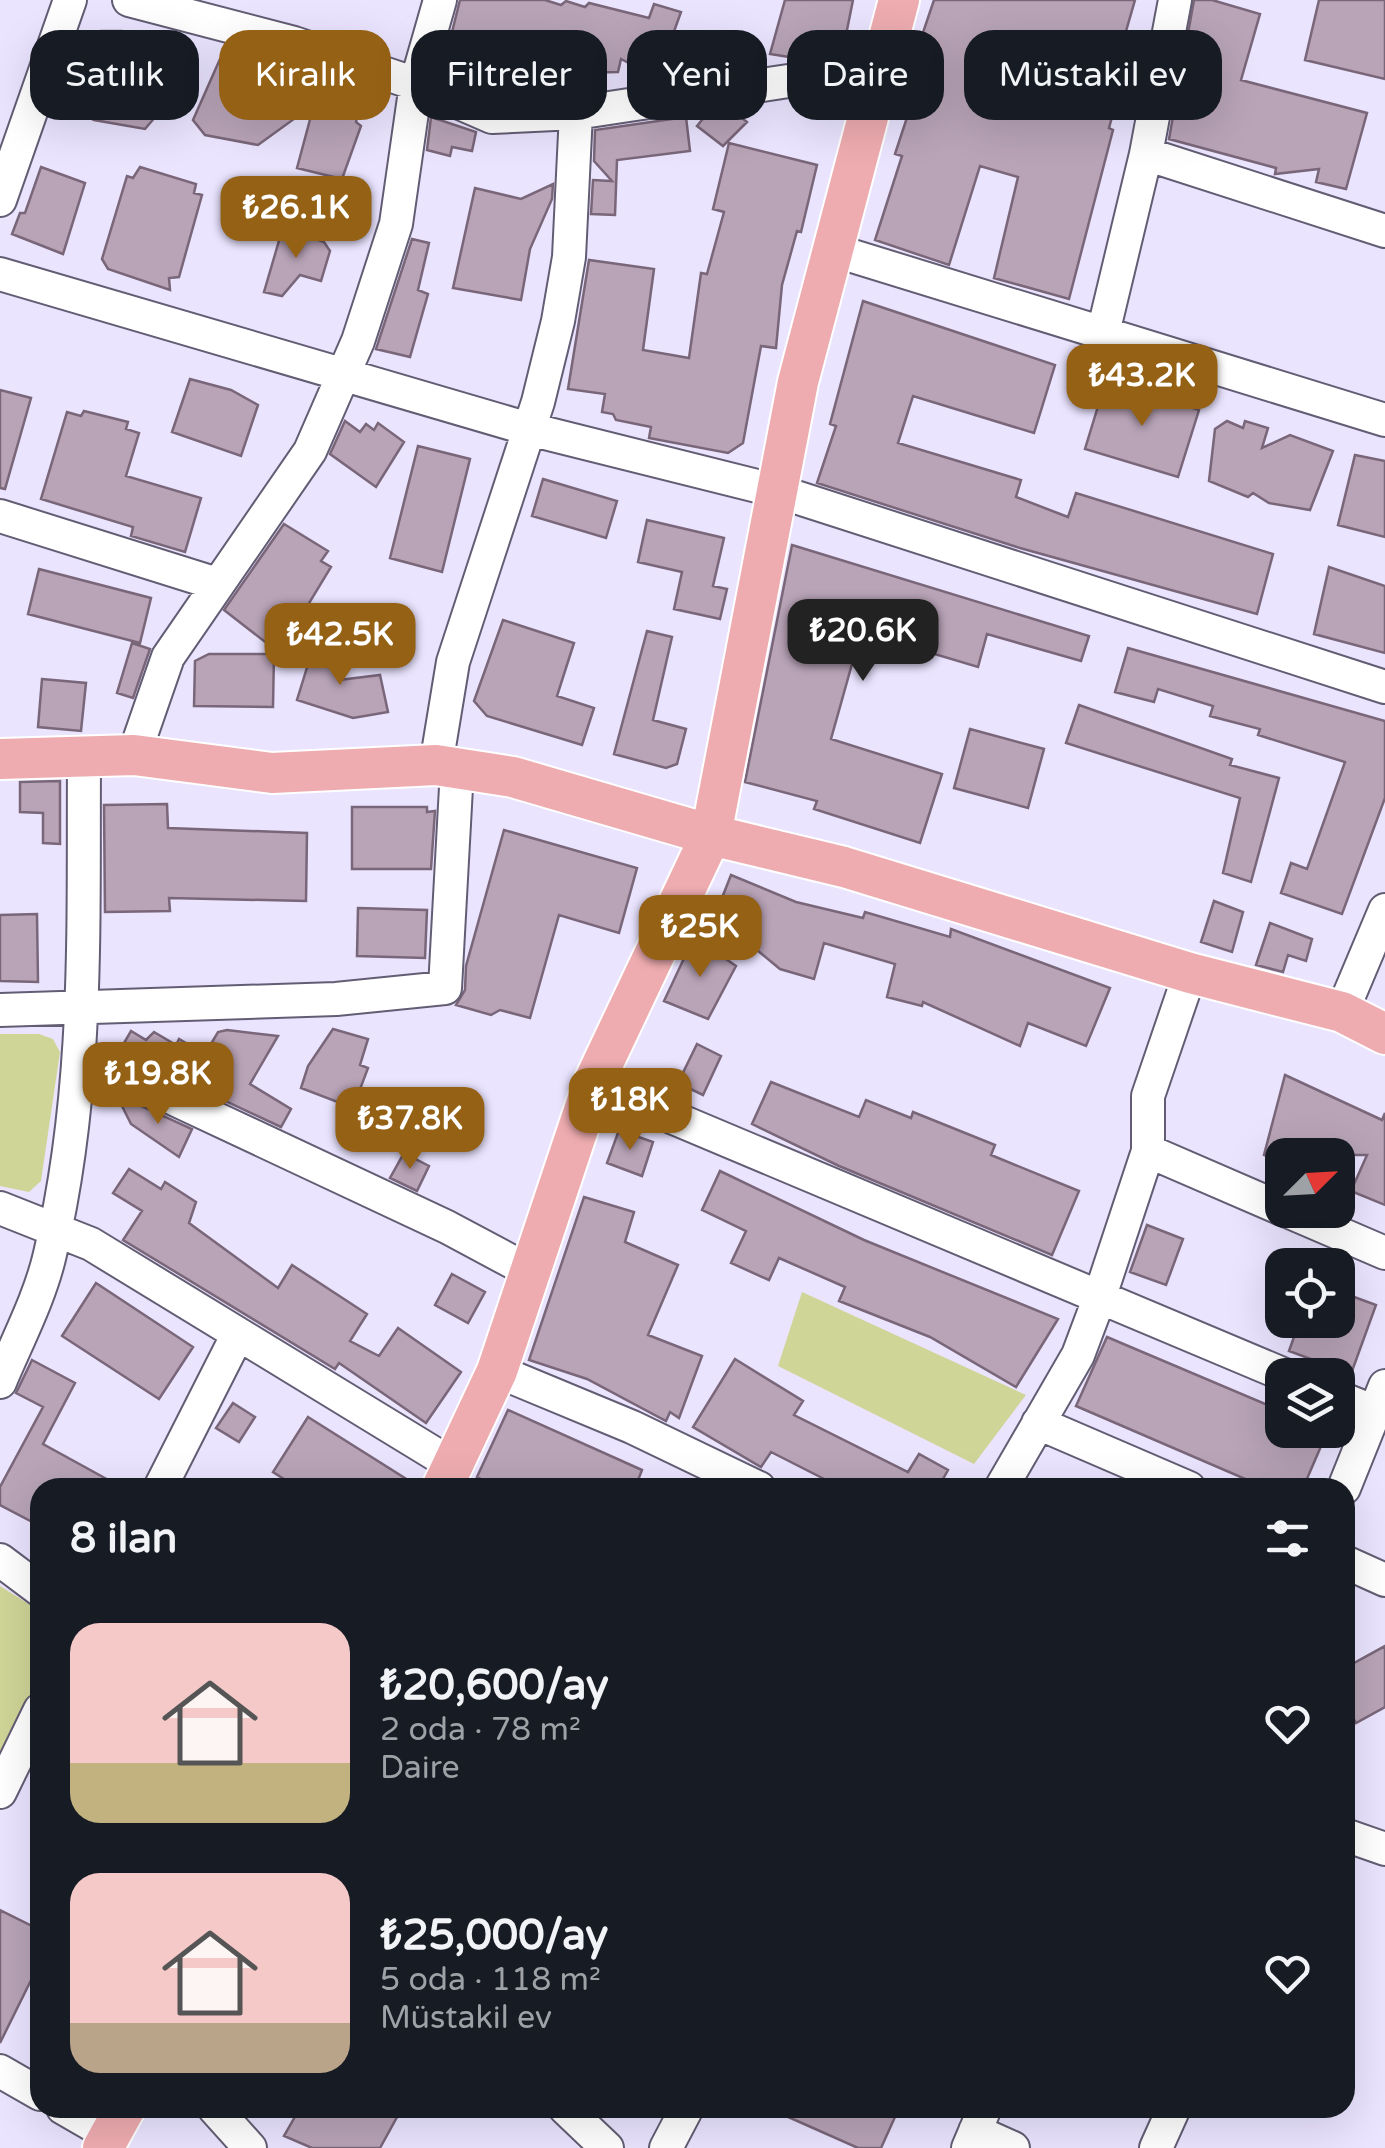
<!DOCTYPE html>
<html lang="tr">
<meta charset="utf-8">
<style>
:root{--surface:#171b24;--page:#242831;--text:#f1f3f6;--muted:#9ea1a6;--accent:#956115}
body{margin:0;font-family:"Varela Round",sans-serif;background:var(--page);color:var(--text);height:100vh;display:flex;flex-direction:column;font-size:38px;white-space:nowrap}
*{box-sizing:border-box;margin:0}
p{font-size:32px;color:var(--muted)}
.icon{flex:none;width:55px;height:55px;fill:none;stroke:currentColor;stroke-width:2;stroke-linecap:round;stroke-linejoin:round}
.map{position:relative;flex:1;overflow:hidden}
.drawer{position:absolute;left:30px;top:1478px;width:1325px;height:640px;display:flex;flex-direction:column;background:var(--surface);border-radius:30px;box-shadow:0 10px 40px #0002}
.drawer>*{flex:none}
.hud{position:absolute;left:30px;top:30px;width:1325px;height:90px;display:flex;gap:20px}
.needle{width:65px;rotate:66deg}
.tools{position:absolute;left:1265px;top:1138px;display:grid;gap:20px}
.tools a{display:grid;place-items:center;width:90px;height:90px;border-radius:20px;background:var(--surface);box-shadow:0 10px 40px #0002;font-size:50px}
.price{position:absolute;translate:-50% -85px;padding:0 22px;border-radius:20px;background:var(--accent);color:#fff;font-size:32px;line-height:65px;filter:drop-shadow(0 2px 5px #0008)}
.price::after{content:'';position:absolute;left:50%;top:60px;width:30px;height:22px;margin-left:-15px;background:inherit;clip-path:polygon(0 0,100% 0,50% 100%)}
.price.active{background:#222;color:#fff}
ul{padding:0;list-style:none}
li{display:flex;align-items:center;gap:30px;height:250px;padding:0 40px}
li span{display:grid;place-items:center;flex:none;width:280px;height:200px;border-radius:30px;color:#555}
li>.icon{margin-inline-start:auto}
span .icon{width:120px;height:120px;fill:#fffc;stroke-width:1}
li b{font-size:42px}
h2{display:flex;justify-content:space-between;align-items:center;height:120px;padding:0 40px;font-size:42px}
.chip{padding:0 35px;border-radius:30px;background:var(--surface);box-shadow:0 10px 40px #0002;font-size:35px;line-height:90px}
.chip.active{background:var(--accent);color:#fff}
.map>svg:first-child{display:block}
.green{fill:#cfd597}
.building{fill:#b8a3b7;stroke:#796679;stroke-width:2.5}
.lines{fill:none;stroke-linecap:round;stroke-linejoin:round}
.minor-casing{stroke:#635d74;stroke-width:36}
.major-casing{stroke:#fff;stroke-width:44}
.minor{stroke:#fff;stroke-width:32}
.major{stroke:#eeacb0;stroke-width:40}
</style>
<div class="map">
<svg width="1385" height="2148" viewBox="0 0 1385 2148">
<rect width="100%" height="100%" fill="#eae4ff"/>
<!-- green -->
<path class="green" d="M 0,1034 L 39,1034 L 53,1039 L 60,1052 L 41,1181 L 29,1192 L 0,1186 Z
M 802,1292 L 1026,1395 L 974,1464 L 778,1366 Z
M 0,1586 L 40,1611 L 40,1687 L 0,1767 Z"/>
<!-- building -->
<path class="building" d="M 460,0 L 545,0 L 561,5 L 566,1 L 585,7 L 589,3 L 649,18 L 654,4 L 681,12 L 672,37 L 668,75 L 644,71 L 621,59 L 618,72 L 574,73 L 543,88 L 506,80 L 505,84 L 443,68 Z
M 785,0 L 853,0 L 840,65 L 770,54 Z
M 934,0 L 1135,0 L 1118,59 L 1127,62 L 1109,128 L 1113,130 L 1069,299 L 994,278 L 1018,177 L 980,166 L 949,265 L 875,240 L 902,156 L 895,154 L 922,72 L 911,68 Z
M 1194,0 L 1212,0 L 1260,14 L 1241,80 L 1367,113 L 1346,189 L 1316,182 L 1319,169 L 1275,174 L 1276,168 L 1169,139 Z
M 1319,0 L 1385,0 L 1385,79 L 1305,60 Z
M 101,31 L 122,31 L 168,49 L 164,65 L 171,67 L 157,115 L 145,129 L 94,120 L 75,110 L 79,98 L 72,91 L 85,43 L 91,45 Z
M 220,59 L 276,76 L 273,88 L 281,90 L 277,101 L 305,111 L 258,145 L 205,135 L 193,120 Z
M 319,86 L 362,97 L 356,122 L 361,126 L 342,179 L 297,168 Z
M 732,110 L 747,122 L 723,146 L 697,126 L 707,114 Z
M 431,117 L 476,132 L 472,151 L 452,147 L 450,156 L 427,150 Z
M 686,117 L 690,151 L 617,160 L 615,215 L 591,214 L 593,180 L 612,181 L 594,161 L 595,130 Z
M 729,143 L 817,165 L 801,232 L 797,231 L 782,285 L 776,348 L 761,346 L 743,443 L 728,453 L 649,438 L 651,427 L 616,420 L 613,414 L 602,412 L 605,394 L 568,389 L 589,260 L 654,269 L 643,350 L 689,358 L 701,273 L 707,274 L 724,212 L 713,209 Z
M 41,167 L 85,183 L 63,254 L 12,234 L 20,213 L 25,213 Z
M 140,167 L 196,184 L 194,193 L 202,195 L 179,277 L 169,278 L 170,290 L 108,269 L 102,259 L 127,176 L 133,178 Z
M 553,184 L 552,199 L 530,249 L 521,300 L 453,288 L 475,188 L 521,199 Z
M 283,227 L 324,242 L 330,251 L 321,281 L 300,275 L 282,296 L 264,292 Z
M 412,239 L 429,243 L 418,290 L 428,294 L 410,357 L 376,349 Z
M 863,301 L 1055,365 L 1034,433 L 913,396 L 898,443 L 1021,480 L 1016,497 L 1068,517 L 1076,493 L 1273,554 L 1257,614 L 1020,548 L 817,483 L 836,426 L 830,424 Z
M 190,379 L 231,390 L 258,405 L 241,456 L 172,432 Z
M 1106,380 L 1199,410 L 1178,477 L 1085,449 Z
M 0,390 L 31,398 L 5,489 L 0,488 Z
M 84,411 L 128,422 L 126,429 L 139,433 L 126,476 L 201,498 L 185,552 L 131,536 L 133,527 L 41,499 L 67,412 L 81,416 Z
M 345,421 L 360,432 L 366,424 L 374,430 L 378,423 L 404,442 L 376,487 L 330,454 Z
M 1227,421 L 1243,428 L 1245,421 L 1268,428 L 1262,448 L 1290,435 L 1333,451 L 1310,510 L 1269,503 L 1253,493 L 1248,497 L 1209,481 L 1215,429 Z
M 418,446 L 470,459 L 442,572 L 390,558 Z
M 1355,455 L 1385,461 L 1385,537 L 1338,525 Z
M 543,479 L 617,501 L 606,538 L 532,516 Z
M 647,520 L 724,538 L 713,586 L 727,589 L 720,619 L 674,609 L 682,572 L 638,562 Z
M 284,524 L 328,551 L 321,561 L 331,567 L 291,633 L 284,632 L 273,648 L 224,610 Z
M 792,545 L 1089,636 L 1081,661 L 987,634 L 978,667 L 861,632 L 831,739 L 942,774 L 920,843 L 814,809 L 817,801 L 745,782 Z
M 1329,567 L 1385,586 L 1385,653 L 1314,634 Z
M 39,569 L 151,598 L 140,643 L 28,614 Z
M 503,620 L 574,643 L 557,696 L 594,708 L 582,745 L 487,716 L 474,701 Z
M 647,631 L 672,637 L 653,720 L 686,729 L 677,764 L 666,768 L 614,754 Z
M 132,643 L 150,649 L 133,698 L 117,693 Z
M 314,645 L 344,660 L 339,680 L 380,675 L 388,712 L 353,718 L 297,700 Z
M 1128,648 L 1385,721 L 1385,798 L 1342,914 L 1281,893 L 1291,863 L 1307,869 L 1345,762 L 1258,735 L 1260,729 L 1210,716 L 1213,706 L 1158,689 L 1154,702 L 1115,692 Z
M 209,654 L 274,654 L 273,707 L 194,706 L 195,661 Z
M 42,679 L 86,683 L 81,731 L 38,727 Z
M 1079,705 L 1232,759 L 1230,765 L 1279,778 L 1251,882 L 1223,873 L 1240,798 L 1066,743 Z
M 970,729 L 1044,749 L 1028,808 L 954,788 Z
M 60,781 L 60,844 L 43,843 L 43,813 L 20,812 L 20,782 Z
M 167,804 L 168,828 L 307,833 L 306,901 L 169,898 L 170,911 L 105,912 L 104,805 Z
M 352,807 L 427,807 L 427,812 L 435,811 L 431,869 L 352,869 Z
M 504,830 L 637,868 L 619,933 L 559,915 L 530,1018 L 500,1010 L 491,1015 L 456,1005 L 465,990 L 466,966 Z
M 731,875 L 796,902 L 863,918 L 865,912 L 950,937 L 951,929 L 1110,988 L 1086,1046 L 1028,1023 L 1020,1046 L 923,1002 L 922,1006 L 887,997 L 895,964 L 824,943 L 814,979 L 780,969 L 734,931 L 739,915 L 724,910 L 720,903 Z
M 1214,901 L 1243,912 L 1232,952 L 1201,942 Z
M 358,908 L 427,910 L 425,958 L 357,956 Z
M 37,914 L 38,982 L 0,981 L 0,915 Z
M 1270,923 L 1312,939 L 1306,961 L 1288,955 L 1283,972 L 1256,965 Z
M 694,937 L 736,966 L 708,1019 L 664,1001 Z
M 333,1029 L 368,1039 L 360,1065 L 368,1068 L 353,1108 L 301,1088 L 308,1066 Z
M 227,1030 L 278,1036 L 250,1084 L 291,1109 L 281,1127 L 134,1058 L 117,1055 L 131,1031 L 146,1040 L 154,1032 L 176,1045 L 179,1039 L 205,1054 L 218,1032 Z
M 697,1044 L 721,1056 L 703,1095 L 678,1083 Z
M 1285,1075 L 1382,1120 L 1385,1113 L 1385,1205 L 1351,1191 L 1367,1155 L 1313,1155 L 1301,1150 L 1298,1155 L 1282,1155 L 1282,1161 L 1264,1155 Z
M 771,1082 L 859,1117 L 866,1100 L 911,1118 L 913,1112 L 995,1145 L 991,1155 L 1079,1191 L 1052,1255 L 839,1166 L 752,1124 Z
M 126,1099 L 192,1129 L 179,1157 L 131,1124 L 122,1106 Z
M 619,1130 L 653,1142 L 642,1176 L 607,1163 Z
M 404,1153 L 429,1166 L 417,1191 L 390,1178 Z
M 129,1169 L 161,1189 L 165,1182 L 196,1202 L 189,1223 L 278,1288 L 292,1265 L 367,1314 L 350,1341 L 379,1356 L 398,1328 L 461,1372 L 426,1423 L 339,1363 L 335,1369 L 123,1240 L 142,1211 L 113,1193 Z
M 720,1171 L 864,1240 L 1058,1319 L 1016,1387 L 930,1337 L 839,1301 L 845,1287 L 779,1258 L 769,1280 L 731,1263 L 746,1231 L 702,1210 Z
M 584,1197 L 634,1212 L 625,1242 L 678,1265 L 648,1335 L 702,1356 L 679,1418 L 670,1412 L 666,1421 L 587,1379 L 529,1360 Z
M 1147,1225 L 1183,1239 L 1166,1285 L 1130,1272 Z
M 452,1274 L 485,1292 L 468,1323 L 435,1305 Z
M 96,1283 L 193,1347 L 159,1399 L 62,1336 Z
M 1338,1291 L 1376,1305 L 1351,1374 L 1289,1351 L 1300,1320 L 1338,1320 Z
M 1107,1337 L 1282,1411 L 1282,1430 L 1328,1430 L 1303,1488 L 1266,1488 L 1076,1406 Z
M 735,1359 L 803,1401 L 794,1415 L 908,1472 L 919,1454 L 948,1470 L 938,1488 L 842,1488 L 771,1452 L 761,1467 L 693,1427 Z
M 32,1360 L 75,1383 L 43,1444 L 123,1488 L 40,1488 L 40,1526 L 0,1505 L 0,1487 L 43,1407 L 16,1393 Z
M 233,1403 L 255,1417 L 239,1442 L 216,1428 Z
M 508,1410 L 642,1470 L 635,1488 L 499,1488 L 477,1477 Z
M 308,1417 L 419,1487 L 419,1488 L 298,1488 L 273,1472 Z
M 1385,1646 L 1385,1707 L 1356,1723 L 1345,1703 L 1345,1668 Z
M 0,1910 L 40,1930 L 40,1962 L 0,2043 Z
M 300,2108 L 402,2108 L 380,2148 L 312,2148 L 284,2136 Z
M 768,2108 L 899,2108 L 881,2148 L 858,2148 Z"/>
<g class="lines">
<!-- minor casing -->
<g class="minor-casing">
<path id="minor" d="M 129,0 L 294,43 L 416,84 L 492,117 L 576,113 L 795,80 L 875,90
M 1146,154 L 1385,231
M 0,200 L 70,0
M 833,250 L 1385,420
M 0,274 L 529,429 L 777,491 L 1385,687
M 1103,333 L 1146,154 L 1175,0
M 0,516 L 217,584
M 134,755 L 168,657 L 310,451 L 358,341 L 396,224 L 416,84 L 440,0
M 436,765 L 453,662 L 538,402 L 558,321 L 569,257 L 576,113
M 0,1010 L 336,999 L 445,988 L 457,769
M 1342,1012 L 1385,910
M 79,1069 L 125,1076 L 447,1227 L 533,1273
M 593,1084 L 1285,1375
M 1148,1151 L 1282,1209
M 0,1208 L 91,1244 L 453,1465
M 1285,1210 L 1385,1253
M 497,1371 L 632,1427 L 759,1488
M 0,1382 C 17,1341 40,1298 50,1254 C 89,1089 83,928 84,760
M 1338,1397 L 1375,1412
M 1038,1423 L 1189,1488
M 160,1488 L 237,1336
M 1001,1488 L 1078,1355 L 1099,1299 L 1148,1151 L 1148,1096 L 1190,973
M 1344,1488 L 1385,1386
M 0,1560 L 40,1590
M 1345,1562 L 1385,1580
M 0,1792 L 40,1710
M 1345,1835 L 1385,1849
M 0,2071 L 40,2094
M 63,2108 L 110,2135
M 214,2108 L 250,2148
M 565,2108 L 607,2148
M 975,2131 L 1013,2148
M 666,2148 L 687,2108
M 968,2148 L 985,2108
M 1156,2148 L 1174,2108"/>
</g>
<!-- major casing -->
<g class="major-casing">
<path id="major" d="M 0,759 L 134,755 L 272,773 L 436,765 L 513,777 L 711,835 L 844,867 L 1190,973 L 1342,1012 L 1385,1034
M 442,1488 L 497,1371 L 593,1084 L 711,835 L 798,382 L 899,0
M 103,2148 L 125,2108"/>
</g>
<!-- minor -->
<use href="#minor" class="minor"/>
<!-- major -->
<use href="#major" class="major"/>
</g>
</svg>
<div class="tools">
<a><svg class="needle" viewBox="-14 -14 28 28"><path d="M0-13l5 13h-10z" fill="#e53935"/><path d="M0 13l5-13h-10z" fill="#9ea1a6"/></svg></a>
<a><svg class="icon" aria-label="locate" viewBox="0 0 24 24"><circle cx="12" cy="12" r="6"/><path d="M12 2v4M12 18v4M2 12h4M18 12h4"/></svg></a>
<a><svg class="icon" aria-label="layers" viewBox="0 0 24 24"><path d="M12 4l9 5-9 5-9-5zM3 14l9 5 9-5"/></svg></a>
</div>
<b class="price" style="left:296px;top:261px">₺26.1K</b>
<b class="price" style="left:1142px;top:429px">₺43.2K</b>
<b class="price active" style="left:863px;top:684px">₺20.6K</b>
<b class="price" style="left:340px;top:688px">₺42.5K</b>
<b class="price" style="left:700px;top:980px">₺25K</b>
<b class="price" style="left:158px;top:1127px">₺19.8K</b>
<b class="price" style="left:630px;top:1153px">₺18K</b>
<b class="price" style="left:410px;top:1172px">₺37.8K</b>
<div class="hud">
<a class="chip">Satılık</a>
<a class="chip active">Kiralık</a>
<a class="chip">Filtreler</a>
<a class="chip">Yeni</a>
<a class="chip">Daire</a>
<a class="chip">Müstakil ev</a>
</div>
<section class="drawer">
<h2>8 ilan<svg class="icon" aria-label="filters" viewBox="0 0 24 24"><path d="M4 7h16M4 17h16"/><circle cx="9" cy="7" r="2"/><circle cx="15" cy="17" r="2"/></svg></h2>
<ul>
<li><span style="background:linear-gradient(#f6c9c9 70%,#c2b280 0)"><svg class="icon" aria-label="home" viewBox="0 0 24 24"><path d="M3 11l9-7 9 7M6 9v11h12V9"/></svg></span><div><b>₺20,600/ay</b><p>2 oda · 78 m²</p><p>Daire</p></div><svg class="icon" aria-label="heart" viewBox="0 0 24 24"><path d="M12 20l-8-8c-3-5 5-10 8-4 3-6 11-1 8 4z"/></svg></li>
<li><span style="background:linear-gradient(#f6c9c9 75%,#b9a48a 0)"><svg class="icon" aria-label="home" viewBox="0 0 24 24"><path d="M3 11l9-7 9 7M6 9v11h12V9"/></svg></span><div><b>₺25,000/ay</b><p>5 oda · 118 m²</p><p>Müstakil ev</p></div><svg class="icon" aria-label="heart" viewBox="0 0 24 24"><path d="M12 20l-8-8c-3-5 5-10 8-4 3-6 11-1 8 4z"/></svg></li>
</ul>
</section>
</div>
